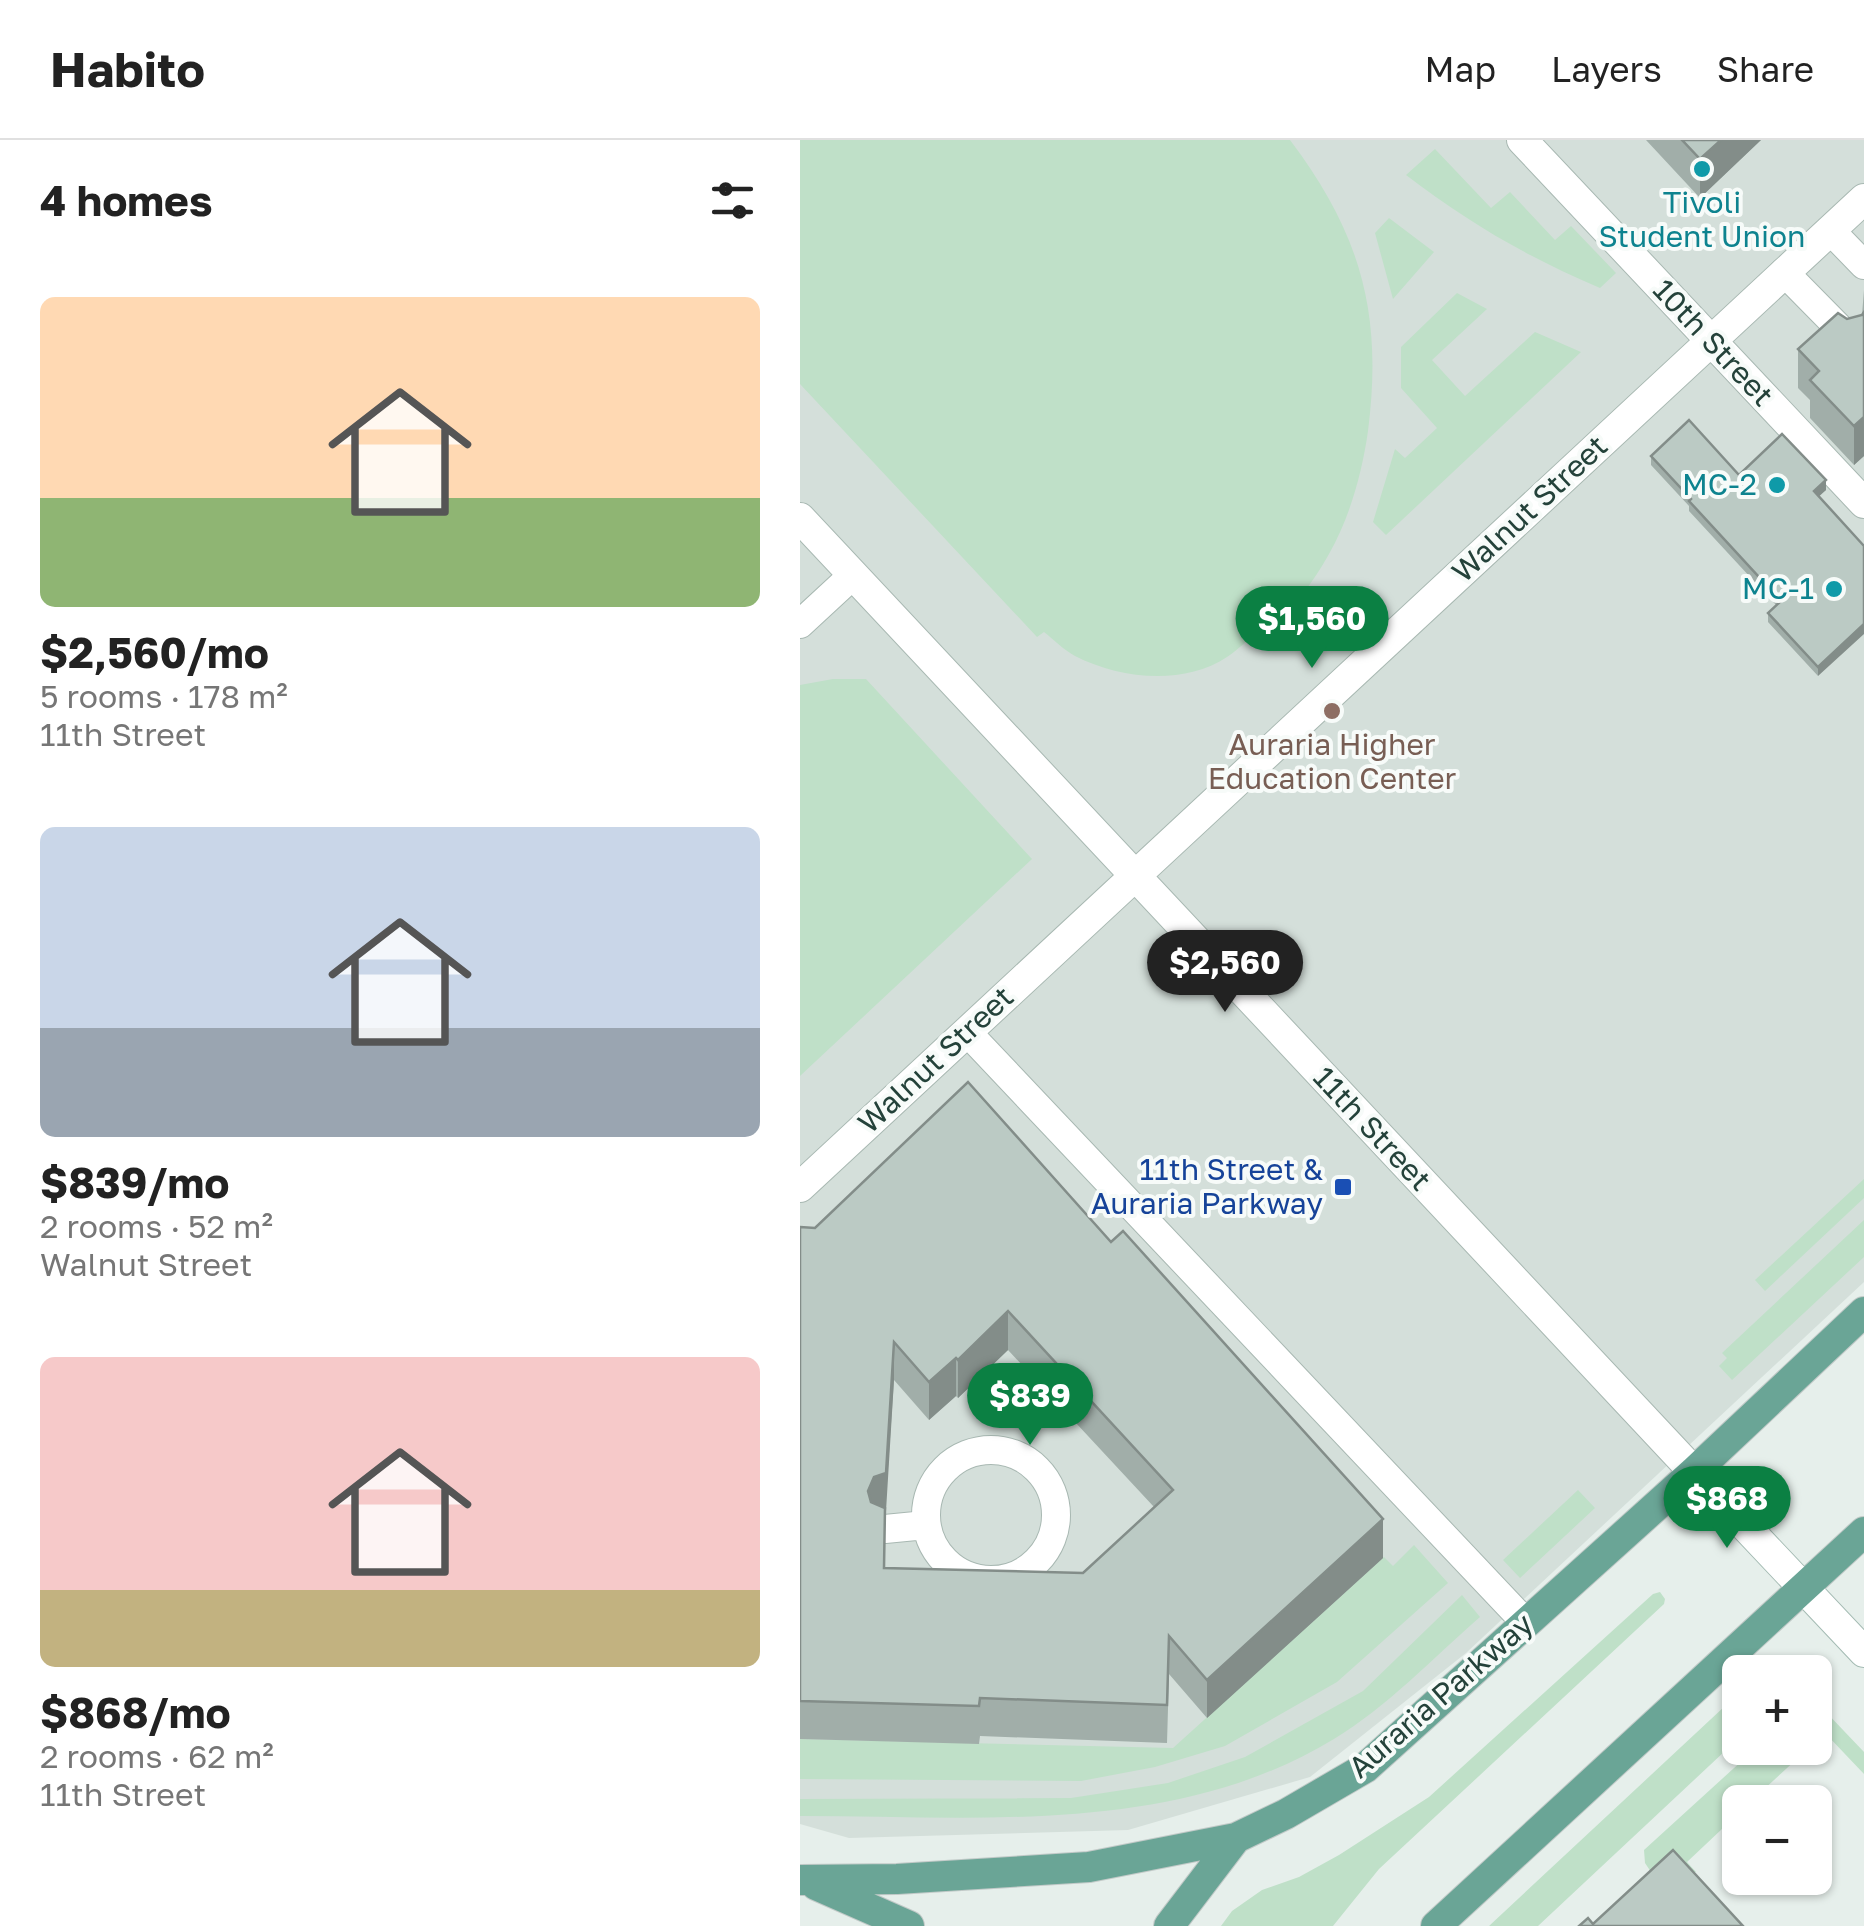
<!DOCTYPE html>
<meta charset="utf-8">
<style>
:root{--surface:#fff;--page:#f2f2f2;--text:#222;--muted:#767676;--line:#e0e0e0;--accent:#0b8043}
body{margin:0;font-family:"Golos Text",sans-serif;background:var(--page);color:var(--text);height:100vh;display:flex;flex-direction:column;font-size:38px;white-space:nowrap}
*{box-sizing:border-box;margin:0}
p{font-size:32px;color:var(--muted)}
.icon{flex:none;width:55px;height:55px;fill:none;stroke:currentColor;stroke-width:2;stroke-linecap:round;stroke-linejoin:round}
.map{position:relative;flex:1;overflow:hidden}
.details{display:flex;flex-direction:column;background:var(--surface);width:800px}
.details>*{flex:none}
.tools{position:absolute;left:922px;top:1515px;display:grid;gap:20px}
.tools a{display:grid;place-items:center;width:110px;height:110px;border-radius:15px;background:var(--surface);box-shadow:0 2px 8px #0004;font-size:50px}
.price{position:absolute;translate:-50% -85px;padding:0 22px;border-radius:35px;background:var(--accent);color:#fff;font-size:32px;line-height:65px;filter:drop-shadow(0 2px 5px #0008)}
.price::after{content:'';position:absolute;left:50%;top:60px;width:30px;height:22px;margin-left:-15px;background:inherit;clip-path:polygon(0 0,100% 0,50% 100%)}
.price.selected{background:#222;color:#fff}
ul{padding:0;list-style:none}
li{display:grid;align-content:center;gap:20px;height:530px;padding:0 40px}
li span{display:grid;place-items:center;height:310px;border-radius:15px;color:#555}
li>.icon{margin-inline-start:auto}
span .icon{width:180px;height:180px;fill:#fffc;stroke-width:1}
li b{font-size:42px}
h2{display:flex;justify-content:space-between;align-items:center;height:120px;padding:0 40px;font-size:42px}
header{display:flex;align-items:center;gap:60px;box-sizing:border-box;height:140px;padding:0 50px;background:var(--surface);border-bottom:2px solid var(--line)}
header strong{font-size:48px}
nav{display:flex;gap:55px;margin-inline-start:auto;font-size:35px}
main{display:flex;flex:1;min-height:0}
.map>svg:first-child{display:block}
.built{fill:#d4dfda}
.green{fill:#bfe0c8}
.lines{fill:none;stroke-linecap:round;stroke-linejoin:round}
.lane-casing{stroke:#a8b8b2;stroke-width:30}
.street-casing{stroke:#a8b8b2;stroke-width:32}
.secondary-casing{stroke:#a4bbb3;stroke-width:32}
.primary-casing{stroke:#c2cac8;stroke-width:32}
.lane{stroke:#fff;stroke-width:28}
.street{stroke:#fff;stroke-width:30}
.secondary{stroke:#fff;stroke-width:30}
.primary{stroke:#6aa596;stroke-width:30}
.wall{fill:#a1aea9;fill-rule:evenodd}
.shaded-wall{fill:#838d89}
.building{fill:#bbcac4;stroke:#838d89;stroke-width:2.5;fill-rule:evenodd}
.culture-dot{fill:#0f9aa8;stroke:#f7fbf9;stroke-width:4}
.education-dot{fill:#8d6e63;stroke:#f7fbf9;stroke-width:4}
.transit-dot{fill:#1a4fb4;stroke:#f7fbf9;stroke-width:4}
.labels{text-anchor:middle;stroke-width:8;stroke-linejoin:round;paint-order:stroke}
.culture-label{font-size:30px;fill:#0d838f;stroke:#f7fbf9;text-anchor:end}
.street-label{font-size:30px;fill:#24423a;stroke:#f7fbf9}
.education-label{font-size:30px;fill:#785e54;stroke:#f7fbf9}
.transit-label{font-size:30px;fill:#164399;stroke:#f7fbf9;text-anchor:end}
</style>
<header>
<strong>Habito</strong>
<nav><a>Map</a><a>Layers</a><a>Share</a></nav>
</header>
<main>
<section class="details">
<h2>4 homes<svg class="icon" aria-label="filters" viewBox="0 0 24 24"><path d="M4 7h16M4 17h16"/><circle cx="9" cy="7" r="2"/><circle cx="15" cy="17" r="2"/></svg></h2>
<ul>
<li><span style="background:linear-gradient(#ffd9b3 65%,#8fb573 0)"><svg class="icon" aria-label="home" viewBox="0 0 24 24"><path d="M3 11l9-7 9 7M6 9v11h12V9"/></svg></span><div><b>$2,560/mo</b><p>5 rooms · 178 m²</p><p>11th Street</p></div></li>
<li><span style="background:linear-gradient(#c9d6e8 65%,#9aa5b1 0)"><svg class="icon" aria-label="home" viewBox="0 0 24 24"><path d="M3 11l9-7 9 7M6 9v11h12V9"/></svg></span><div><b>$839/mo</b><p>2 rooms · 52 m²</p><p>Walnut Street</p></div></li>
<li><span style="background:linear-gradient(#f6c9c9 75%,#c2b280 0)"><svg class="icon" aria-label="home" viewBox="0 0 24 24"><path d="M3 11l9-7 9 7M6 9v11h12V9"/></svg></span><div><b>$868/mo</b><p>2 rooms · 62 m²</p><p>11th Street</p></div></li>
</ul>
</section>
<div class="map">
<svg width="1064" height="1786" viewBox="0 0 1064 1786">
<rect width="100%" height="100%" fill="#e6efeb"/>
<!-- built -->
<path class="built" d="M 0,0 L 1064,0 L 1064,1142 L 666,1513 L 510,1637 L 328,1690 L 49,1698 L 0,1684 Z"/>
<!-- green -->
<path class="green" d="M 0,0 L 490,0 C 561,94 583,174 568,291 C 562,333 550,377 529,414 C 512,445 489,472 466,499 L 458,492 C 447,500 438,510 427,517 C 383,546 320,539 275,516 C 264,510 254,500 244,492 L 237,497 L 0,244 Z
M 635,9 L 691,68 L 710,52 L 755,100 L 771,86 L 816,133 L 800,148 C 727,117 669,83 606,35 Z
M 589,78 L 634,112 L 593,159 L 575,93 Z
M 657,153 L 687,169 L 632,220 L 665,256 L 735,192 L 781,212 L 586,395 L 573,382 L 595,309 L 605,318 L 637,288 L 601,248 L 601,207 Z
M 33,539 L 66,539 L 232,719 L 0,936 L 0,545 Z
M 1064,1039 L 1064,1058 L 965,1151 L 955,1140 Z
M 1064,1080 L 1064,1117 L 932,1240 L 919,1226 L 927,1218 L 922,1213 Z
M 778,1350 L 795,1368 L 720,1438 L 703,1420 Z
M 614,1405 L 648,1443 L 537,1542 L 425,1606 L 355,1627 L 281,1641 L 0,1639 L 0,1599 L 373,1608 L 584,1417 L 593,1426 Z
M 860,1452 L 865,1459 L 864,1464 L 579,1729 L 533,1786 L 421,1786 L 432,1771 L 462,1750 L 499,1737 L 539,1715 L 629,1657 L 853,1454 Z
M 662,1455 L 680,1477 C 633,1518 587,1567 534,1599 C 374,1696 179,1676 0,1676 L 0,1659 L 271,1658 L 368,1643 L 445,1617 L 563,1551 Z
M 940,1552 L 940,1597 L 738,1786 L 689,1786 Z
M 1015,1568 L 1024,1570 L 1064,1612 L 1064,1634 L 1025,1593 L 1015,1602 Z
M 956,1608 L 1009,1608 L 950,1662 L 940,1662 L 940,1672 L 887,1722 L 896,1732 L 851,1732 L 845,1723 L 844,1710 Z"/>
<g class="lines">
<!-- lane casing -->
<g class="lane-casing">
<path id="lane" d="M 1030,90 L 1064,125
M 984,132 L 1051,200
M 0,484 L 53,435
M 167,892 L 726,1483
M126 1375a65 65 0 1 1 130 0a65 65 0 1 1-130 0Z
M 85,1389 L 126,1385"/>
</g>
<!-- street casing -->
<g class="street-casing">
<path id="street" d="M 722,0 L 1064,363
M 0,378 L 894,1332
M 0,1047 L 1064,59"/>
</g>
<!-- secondary casing -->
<g class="secondary-casing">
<path id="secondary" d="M 894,1332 L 1064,1512"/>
</g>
<!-- primary casing -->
<g class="primary-casing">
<path id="primary" d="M 0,1740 L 97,1739 L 289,1727 L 436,1698 L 486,1674 L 565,1628 L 894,1332 L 1064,1172
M 16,1745 L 109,1786
M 369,1786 L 436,1698
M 636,1786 L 1064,1392"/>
</g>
<!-- lane -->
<use href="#lane" class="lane"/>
<!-- street -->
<use href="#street" class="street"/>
<!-- secondary -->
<use href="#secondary" class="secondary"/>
<!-- primary -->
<use href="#primary" class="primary"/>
</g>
<!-- wall -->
<path class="wall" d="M 846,0 L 961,0 L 900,58 Z
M 1064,150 L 1064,316 L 1054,325 L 1010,278 L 1010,260 L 998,248 L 998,209 L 1047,179 L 1062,175 Z
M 851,316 L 939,335 L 1026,350 L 1018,356 L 1018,536 L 968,482 L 968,473 L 976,465 L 889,371 L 889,366 L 851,325 Z
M 168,942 L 583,1418 L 407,1578 L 369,1534 L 367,1603 L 180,1596 L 179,1604 L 0,1599 L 0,1087 L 15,1088 ZM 208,1210 L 354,1367 L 283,1433 L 84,1428 L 85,1372 L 94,1240 L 129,1280 L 156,1256 L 158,1258 Z"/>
<!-- shaded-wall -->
<path class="shaded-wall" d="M 921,0 L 961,0 L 900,58 L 900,19 Z
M 1064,277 L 1064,316 L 1054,325 L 1054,286 Z
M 1026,340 L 1026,350 L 1014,361 L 1014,351 Z
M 1064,484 L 1064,494 L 1018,536 L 1018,527 Z
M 208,1171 L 208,1210 L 158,1258 L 158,1220 Z
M 94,1202 L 94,1240 L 86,1371 L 74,1375 L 68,1351 Z
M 156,1218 L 156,1256 L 129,1280 L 129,1242 Z
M 583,1379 L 583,1418 L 407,1578 L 407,1540 Z"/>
<!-- building -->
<path class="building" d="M 882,0 L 921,0 L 900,19 Z
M 1064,172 L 1064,277 L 1054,286 L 1010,240 L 1019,231 L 998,209 L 1038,173 L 1047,179 L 1062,175 Z
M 889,280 L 939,335 L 982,294 L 1026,340 L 1014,351 L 1064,406 L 1064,484 L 1018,527 L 968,473 L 981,461 L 889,361 L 891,359 L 851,316 Z
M 168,942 L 311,1102 L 323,1091 L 583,1379 L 407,1540 L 369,1496 L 367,1565 L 180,1558 L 179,1566 L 0,1561 L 0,1087 L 15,1088 ZM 208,1171 L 373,1350 L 283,1433 L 84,1428 L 85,1368 L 71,1362 L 68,1351 L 74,1337 L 86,1333 L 94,1202 L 129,1242 L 156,1218 L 158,1220 Z
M 873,1710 L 943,1786 L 779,1786 L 788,1778 L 793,1784 Z"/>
<!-- markers -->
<g class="culture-dot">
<circle cx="902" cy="29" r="10"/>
<circle cx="977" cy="345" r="10"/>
<circle cx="1034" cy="449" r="10"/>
</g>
<circle class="education-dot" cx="532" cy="571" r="10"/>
<rect class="transit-dot" x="533" y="1037" width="20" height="20" rx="5"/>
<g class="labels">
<!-- culture labels -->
<g class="culture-label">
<text x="902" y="73" text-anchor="middle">Tivoli<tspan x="902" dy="34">Student Union</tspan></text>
<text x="957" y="355">MC-2</text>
<text x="1014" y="459">MC-1</text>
</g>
<!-- street labels -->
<g class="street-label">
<text transform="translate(913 203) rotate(47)" y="10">10th Street</text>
<text transform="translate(730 369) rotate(-43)" y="10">Walnut Street</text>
<text transform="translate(136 920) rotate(-43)" y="10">Walnut Street</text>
<text transform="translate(572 989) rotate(47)" y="10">11th Street</text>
<text transform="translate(641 1556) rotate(-41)" y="10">Auraria Parkway</text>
</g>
<!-- education labels -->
<g class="education-label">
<text x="532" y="615">Auraria Higher<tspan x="532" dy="34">Education Center</tspan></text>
</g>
<!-- transit labels -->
<g class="transit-label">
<text x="523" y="1040">11th Street &amp;<tspan x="523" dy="34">Auraria Parkway</tspan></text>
</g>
</g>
</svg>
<div class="tools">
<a>+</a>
<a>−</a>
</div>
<b class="price" style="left:512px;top:531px">$1,560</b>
<b class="price selected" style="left:425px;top:875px">$2,560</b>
<b class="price" style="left:230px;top:1308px">$839</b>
<b class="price" style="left:927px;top:1411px">$868</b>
</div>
</main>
